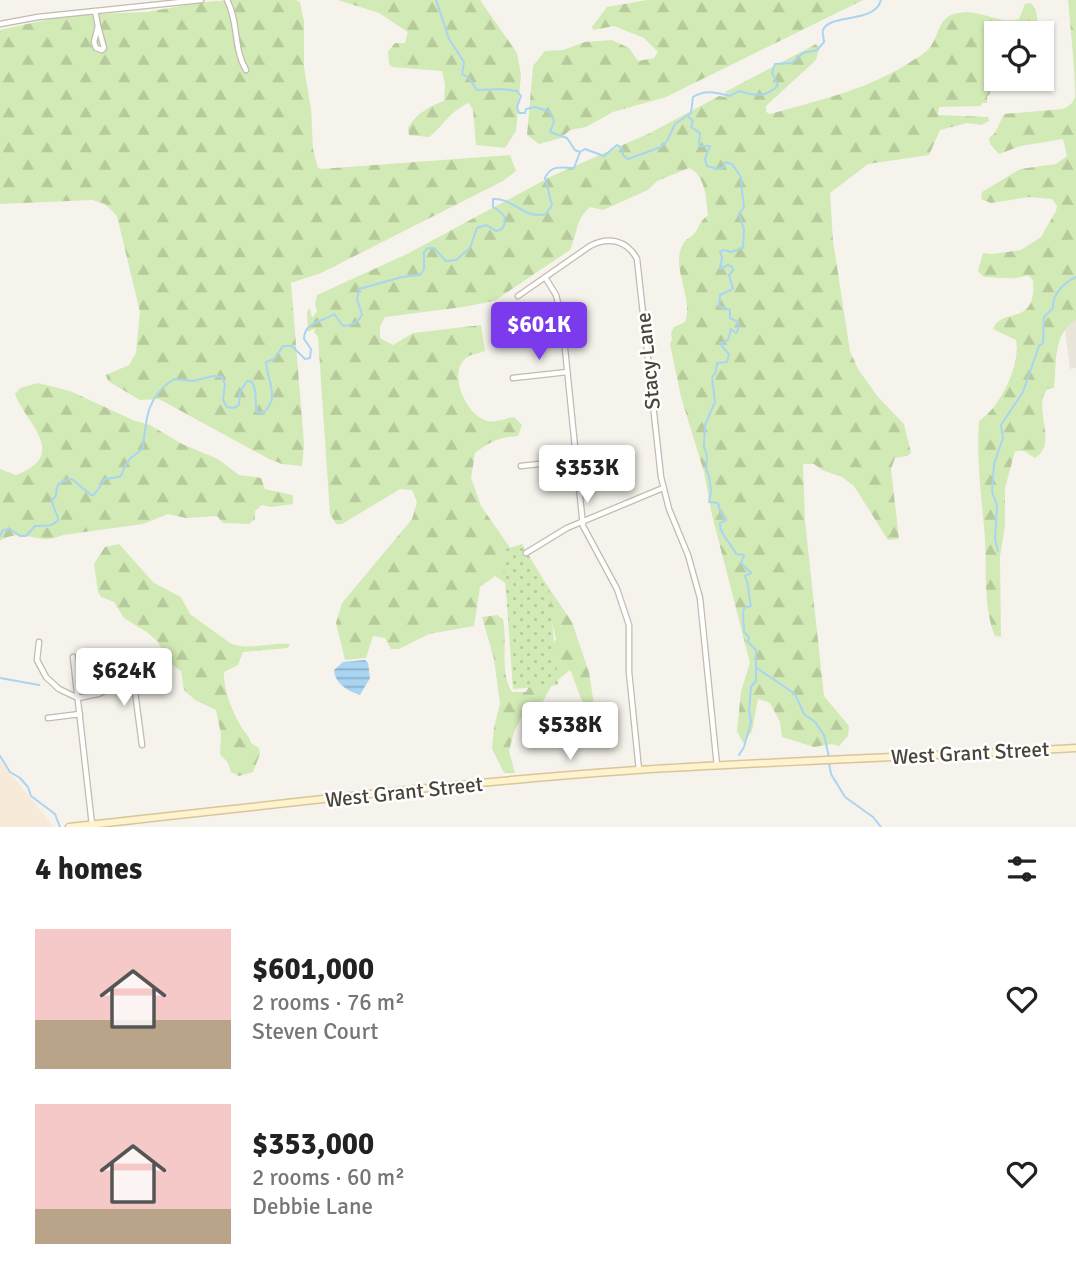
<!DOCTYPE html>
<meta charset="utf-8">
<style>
:root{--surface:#fff;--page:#f2f2f2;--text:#222;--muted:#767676;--accent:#7c3aed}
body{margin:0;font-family:Signika,sans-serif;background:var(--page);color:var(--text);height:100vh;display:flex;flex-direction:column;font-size:26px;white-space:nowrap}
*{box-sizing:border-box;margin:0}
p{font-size:23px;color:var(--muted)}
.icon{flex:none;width:38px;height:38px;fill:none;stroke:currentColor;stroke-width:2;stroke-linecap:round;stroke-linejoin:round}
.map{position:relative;height:827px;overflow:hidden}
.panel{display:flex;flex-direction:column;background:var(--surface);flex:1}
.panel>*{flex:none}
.fabs{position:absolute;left:984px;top:21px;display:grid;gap:14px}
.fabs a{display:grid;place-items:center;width:70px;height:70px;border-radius:0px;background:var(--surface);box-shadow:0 2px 5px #0004;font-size:35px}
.price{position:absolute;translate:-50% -60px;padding:0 16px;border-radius:7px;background:#fff;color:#222;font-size:23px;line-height:46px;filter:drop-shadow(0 2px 4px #0008)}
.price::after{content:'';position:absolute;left:50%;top:42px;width:21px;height:16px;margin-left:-10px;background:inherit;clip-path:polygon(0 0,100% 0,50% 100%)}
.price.active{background:var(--accent);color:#fff}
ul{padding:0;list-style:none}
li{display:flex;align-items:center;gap:21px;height:175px;padding:0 35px}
li span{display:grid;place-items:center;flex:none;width:196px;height:140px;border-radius:0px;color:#555}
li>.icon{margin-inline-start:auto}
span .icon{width:84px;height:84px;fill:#fffc;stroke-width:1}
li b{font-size:30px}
h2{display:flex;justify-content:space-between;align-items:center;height:84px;padding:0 35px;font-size:30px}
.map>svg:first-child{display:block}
.residential{fill:#eae5da}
.commercial{fill:#f7ead8}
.forest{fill:url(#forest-firs)}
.park{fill:url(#park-dots)}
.water{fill:url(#water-rules)}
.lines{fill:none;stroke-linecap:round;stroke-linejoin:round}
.stream{stroke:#a9d4f2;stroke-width:2}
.minor-casing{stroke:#c2bbae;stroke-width:7}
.secondary-casing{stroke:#d6c79b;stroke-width:9}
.minor{stroke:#fff;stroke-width:4.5}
.secondary{stroke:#fff3cd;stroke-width:6}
.labels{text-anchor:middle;stroke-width:5;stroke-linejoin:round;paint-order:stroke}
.street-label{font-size:21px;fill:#4b4439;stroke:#fff}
</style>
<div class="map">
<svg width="1076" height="827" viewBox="0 0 1076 827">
<defs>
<pattern id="forest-firs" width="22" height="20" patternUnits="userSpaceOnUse" patternTransform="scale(1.75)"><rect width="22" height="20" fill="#d2eab5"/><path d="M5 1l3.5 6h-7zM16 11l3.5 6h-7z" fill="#b6ca9c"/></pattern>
<pattern id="park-dots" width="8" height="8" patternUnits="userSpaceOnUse" patternTransform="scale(1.75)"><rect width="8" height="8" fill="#d2eab5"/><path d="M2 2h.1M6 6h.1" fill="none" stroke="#b6ca9c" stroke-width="1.8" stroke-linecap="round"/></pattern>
<pattern id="water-rules" width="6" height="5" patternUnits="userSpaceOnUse" patternTransform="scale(1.75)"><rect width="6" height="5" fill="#a9d4f2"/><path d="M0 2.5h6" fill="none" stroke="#8caec5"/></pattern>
</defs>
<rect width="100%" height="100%" fill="#f6f3ec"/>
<!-- residential -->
<path class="residential" d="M 1076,297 L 1076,368 L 1070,369 L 1061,299 Z"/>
<!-- commercial -->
<path class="commercial" d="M 0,761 L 54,827 L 0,827 Z"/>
<!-- forest -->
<path class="forest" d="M 233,0 L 296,0 L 300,2 L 304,22 L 304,67 L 311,109 L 313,149 L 318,168 L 321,169 L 510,155 L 516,171 L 503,181 L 321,273 L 291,283 L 304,444 L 302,466 L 282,464 L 269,459 L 159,399 L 140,400 L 108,381 L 106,375 L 129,365 L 136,353 L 140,312 L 117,216 L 105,204 L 92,200 L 0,204 L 0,30 L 68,15 L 147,12 L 204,2 Z
M 338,0 L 480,0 L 517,53 L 521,75 L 516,131 L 505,148 L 476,145 L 473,110 L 469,103 C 449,111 444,126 429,137 L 409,135 L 408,128 C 416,114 429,106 444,101 L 445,84 L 442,71 L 392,67 L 389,64 L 388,52 L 395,43 L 405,43 L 408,32 L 379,13 Z
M 647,0 L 863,0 L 666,97 L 613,112 L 586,127 L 570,130 L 561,138 L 539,144 L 527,135 L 533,66 L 545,51 L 563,50 L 585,42 L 612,40 L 629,48 L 638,61 L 654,58 L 658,52 L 644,38 L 614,26 L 593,30 L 592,27 L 607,7 Z
M 1068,0 L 1076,0 L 1076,320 C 1052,334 1057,365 1054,388 L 1047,389 C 1032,409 1059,443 1035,458 L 1024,451 L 1015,451 L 1005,488 L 1005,526 L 1000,556 L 1001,637 L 995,636 C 983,607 987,570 985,539 C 982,500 976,461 979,421 C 1000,408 1021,365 1016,340 L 993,329 C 1002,306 1037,328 1033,280 L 1028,275 C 1012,281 1001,277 984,277 L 978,271 L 983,253 L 992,254 L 1021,250 L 1041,237 L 1056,211 L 1057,206 L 1052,199 L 1029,197 L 991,203 L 981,199 L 982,192 L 1020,169 L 1056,164 L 1067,156 L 1063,139 L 1021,146 L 999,154 L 990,144 L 989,138 L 995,133 L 1004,114 L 1063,109 C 1069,106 1073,103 1075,97 C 1076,81 1070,20 1068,0 Z
M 1031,3 L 1036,10 L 1039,33 L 996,33 L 996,58 L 990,63 L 990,93 L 987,97 L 987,103 L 982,103 L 981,106 L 939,107 L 938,115 L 988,117 L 989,121 L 981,125 L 967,123 L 940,130 L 929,155 L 868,164 L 830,193 L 833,241 L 850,351 L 858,369 L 878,397 L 904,424 L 911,453 L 907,456 L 895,458 L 891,469 L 899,539 L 888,540 L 854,486 L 842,477 L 822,470 L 814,464 L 803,464 L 805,521 L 824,696 L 849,726 L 848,736 L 839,746 L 832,744 L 814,747 L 782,737 L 780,722 L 770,703 L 758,699 L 752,731 L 744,743 L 737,732 L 741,691 L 750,663 L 712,515 L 704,472 L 681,397 L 670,344 L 672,339 L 671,333 L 674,327 L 685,322 C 694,298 670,267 683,244 C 685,239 692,237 695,233 C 700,225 700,221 708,215 C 706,198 706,176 689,168 L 657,181 L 648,190 L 603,210 L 590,207 C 575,220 578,233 570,250 L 494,301 L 463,307 L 385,317 L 380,326 L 380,338 L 393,345 L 413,333 L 481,325 L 485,351 C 478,354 469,354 465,359 C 448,374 466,415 487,421 C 494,423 506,418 514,417 L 522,425 L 518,436 C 500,437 489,442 475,453 L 471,478 L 481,506 L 515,555 L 534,566 L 572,622 L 589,672 L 596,718 C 580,707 578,686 570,670 L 552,685 L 542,703 L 522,716 L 514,732 L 509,751 L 515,773 L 504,773 L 492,749 L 494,727 L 500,704 L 494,659 L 482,617 L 497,615 L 503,619 C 508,643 499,671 512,692 L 526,692 L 556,639 L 550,614 L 495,576 L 480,587 L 474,626 L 429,634 L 399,649 L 391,649 L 385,638 L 373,636 L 366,658 L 345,660 L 336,623 L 342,603 L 412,519 L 417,502 L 412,490 L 400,489 L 342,524 L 336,524 L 330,514 L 318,337 L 314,332 L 315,328 L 308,332 L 307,312 L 310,308 L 312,318 L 317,311 L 315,304 L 317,295 L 407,254 L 552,176 L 650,133 L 719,96 L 725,97 L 727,94 L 725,92 L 816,44 L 819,49 L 816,60 L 766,106 L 766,112 L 770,114 C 820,100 871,89 915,59 C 920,56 928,51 931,46 C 938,36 939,20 951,15 C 975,5 997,25 1019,19 L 1025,4 Z
M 38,383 L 70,391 L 135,421 L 150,425 L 182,444 L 218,459 L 239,475 L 261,478 L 265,489 L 293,495 L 293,504 L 271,507 L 262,505 L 255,511 L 255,519 L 249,524 L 223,523 L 217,516 L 186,518 L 168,514 L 143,524 L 63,535 C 38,547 23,526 0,541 L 0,469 L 16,475 C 70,454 26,424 15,394 L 20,388 Z
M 119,544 L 154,583 L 181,597 L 190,614 L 230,643 C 246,651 271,642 290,644 L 288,648 L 243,652 L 238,665 L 224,672 C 223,688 233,714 242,728 C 246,734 249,736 251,743 L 259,748 L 260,754 L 253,772 L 239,776 L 231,772 L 228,763 L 220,754 L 221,734 L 216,710 L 195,700 L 184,690 L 181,671 L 170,663 L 158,642 L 148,633 L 124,618 L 114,602 L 101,597 L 98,592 L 94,564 L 105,547 Z"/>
<!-- park -->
<path class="park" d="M 522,544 L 549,589 L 558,685 L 513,689 L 503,550 Z"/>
<!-- water -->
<path class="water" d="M 365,660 L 368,663 L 370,678 L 360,695 C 348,691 335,684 334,670 L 343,662 Z"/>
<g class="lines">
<!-- stream -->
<path class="stream" d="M 436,0 L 449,39 L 464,62 L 462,74 L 469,78 L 477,90 L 501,89 L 517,91 L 521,96 L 517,107 L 519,113 L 525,113 L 526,109 L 535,107 L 550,112 L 554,122 L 550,132 L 567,138 L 575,150 L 580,152
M 689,117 L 693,121 L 691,127 L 700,133 L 699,146 L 710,146 L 705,159 L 707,166 L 718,169 L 724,167 L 725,162 L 732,164 L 741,177 C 741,187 743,196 744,207 L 739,214 L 744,230 L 743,248 L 731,252 L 724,250 L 720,252 L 722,258 L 720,269 L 728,265 L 732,267 L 733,271 L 729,275 L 733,289 L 720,295 L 719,306 L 730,310 L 730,318 L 738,322 L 738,330 L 736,333 L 731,329 L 728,340 L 720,344 L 729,354 L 727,362 L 717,363 L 716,371 L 712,378 L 715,402 L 705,425 L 704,447 L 707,456 L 706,469 L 709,476 L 711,491 L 709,502 L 718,503 L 720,511 L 726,520 L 720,523 C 719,534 732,544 736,554 L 744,555 L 741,563 L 751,573 L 745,576 C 750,587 748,596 751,606 L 744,608 C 742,613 744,626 744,632 L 749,637 L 748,642 L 756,650 L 756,681 L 751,687 L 749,711 L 751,722 L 744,747 L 739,755
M 0,536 L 3,530 L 10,529 L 20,536 L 26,536 L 35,526 C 46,525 51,528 58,520 C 58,513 52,508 52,500 L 56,496 C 56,484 59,481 72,479 L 91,495 L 94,495 L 105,479 C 131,476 116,476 129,460 C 133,455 139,453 143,448 C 146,418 147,396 174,379 L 193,381 L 213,376 L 222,377 L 225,384 L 223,400 L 227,407 L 233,408 L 239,405 L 240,392 L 247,381 L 252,382 C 258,392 254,402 257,412 L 263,413 C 281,398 267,381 266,362 L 274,359 L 283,346 L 292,346 L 305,359 L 310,358 L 311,349 L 304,339 C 304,322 322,322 334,314 L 343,326 C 352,326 358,323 362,315 L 357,299 L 359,289 L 402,277 L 420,275 L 424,269 L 424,252 L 428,248 L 434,248 L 446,261 L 456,260 L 470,248 L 477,228 L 486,225 L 496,231 L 502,229 C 510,218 502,212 493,207 L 493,199 C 512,197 524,220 546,214 L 552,205 L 545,178 C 551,164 562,168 574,168 L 580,152 L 585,149 L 604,156 L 617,145 L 622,148 L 623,155 L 628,159 L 661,147 L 667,141 L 675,124 L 691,113 L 693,97 C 706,89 717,93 730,96 L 739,91 C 753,95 766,99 778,85 L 772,73 L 775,64 L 792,63 L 803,53 L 817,50 L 824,42 C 824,40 822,31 823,30 C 830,13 875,24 881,0
M 998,551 L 995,540 L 997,505 L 992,492 L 994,464 L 1003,438 L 1001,425 L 1023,392 L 1039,346 L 1043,343 L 1044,317 L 1053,308 C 1052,294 1064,283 1076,277
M 757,668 L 795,694 L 804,714 L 815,722 L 824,735 L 829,757
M 0,678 L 39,685
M 0,756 L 10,772 L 20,778 L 28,787 L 31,796 L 55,814 L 60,827
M 829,763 L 831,774 L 845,797 L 873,817 L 881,827"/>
<!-- minor casing -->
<g class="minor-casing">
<path id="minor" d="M 227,0 C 239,23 233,48 246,70
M 95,11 L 98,26
M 0,24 L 38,17 L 201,0
M 98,26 L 104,48 L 102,50 L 96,48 L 94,42 Z
M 545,277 L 556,295 L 562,319 L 583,526 L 617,589 L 629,625 L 629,672 L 639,770
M 518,296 L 590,246 C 608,236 627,240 637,259 L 661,477 L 669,509 L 688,555 L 700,598 L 717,766
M 513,378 L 567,372
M 521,466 L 576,460
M 526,553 L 567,528 L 663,488
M 39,642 L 37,660 L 46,677 L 59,689 L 78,698 L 98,694 L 113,687 L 132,668
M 73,657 L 92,825
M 132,669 L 142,745
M 48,718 L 80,714"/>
</g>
<!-- secondary casing -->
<g class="secondary-casing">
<path id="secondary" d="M 69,827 C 258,807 447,783 637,770 C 784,761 930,756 1076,748"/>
</g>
<!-- minor -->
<use href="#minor" class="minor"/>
<!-- secondary -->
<use href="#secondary" class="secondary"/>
</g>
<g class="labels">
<!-- street labels -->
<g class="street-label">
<text transform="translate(648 361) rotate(-96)" y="7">Stacy Lane</text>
<text transform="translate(970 753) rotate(-3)" y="7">West Grant Street</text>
<text transform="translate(404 792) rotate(-6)" y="7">West Grant Street</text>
</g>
</g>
</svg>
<div class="fabs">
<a><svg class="icon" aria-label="locate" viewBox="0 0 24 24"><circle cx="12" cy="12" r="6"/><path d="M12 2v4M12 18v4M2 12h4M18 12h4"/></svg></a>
</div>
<b class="price active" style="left:539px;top:362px">$601K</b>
<b class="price" style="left:587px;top:505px">$353K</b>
<b class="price" style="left:124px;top:708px">$624K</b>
<b class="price" style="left:570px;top:762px">$538K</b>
</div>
<section class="panel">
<h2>4 homes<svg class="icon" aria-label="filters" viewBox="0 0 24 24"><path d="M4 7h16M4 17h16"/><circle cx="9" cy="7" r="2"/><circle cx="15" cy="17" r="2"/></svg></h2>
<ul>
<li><span style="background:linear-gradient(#f6c9c9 65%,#b9a48a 0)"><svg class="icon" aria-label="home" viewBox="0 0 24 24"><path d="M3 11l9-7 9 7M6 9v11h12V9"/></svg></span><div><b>$601,000</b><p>2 rooms · 76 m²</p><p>Steven Court</p></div><svg class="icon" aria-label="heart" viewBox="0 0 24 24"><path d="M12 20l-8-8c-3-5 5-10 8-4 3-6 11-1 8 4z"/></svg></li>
<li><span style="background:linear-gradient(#f6c9c9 75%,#b9a48a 0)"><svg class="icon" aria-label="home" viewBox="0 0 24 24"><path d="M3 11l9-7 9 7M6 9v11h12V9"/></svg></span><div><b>$353,000</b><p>2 rooms · 60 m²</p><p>Debbie Lane</p></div><svg class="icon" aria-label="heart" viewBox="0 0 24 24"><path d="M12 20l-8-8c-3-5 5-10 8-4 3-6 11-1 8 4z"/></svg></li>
</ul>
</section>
